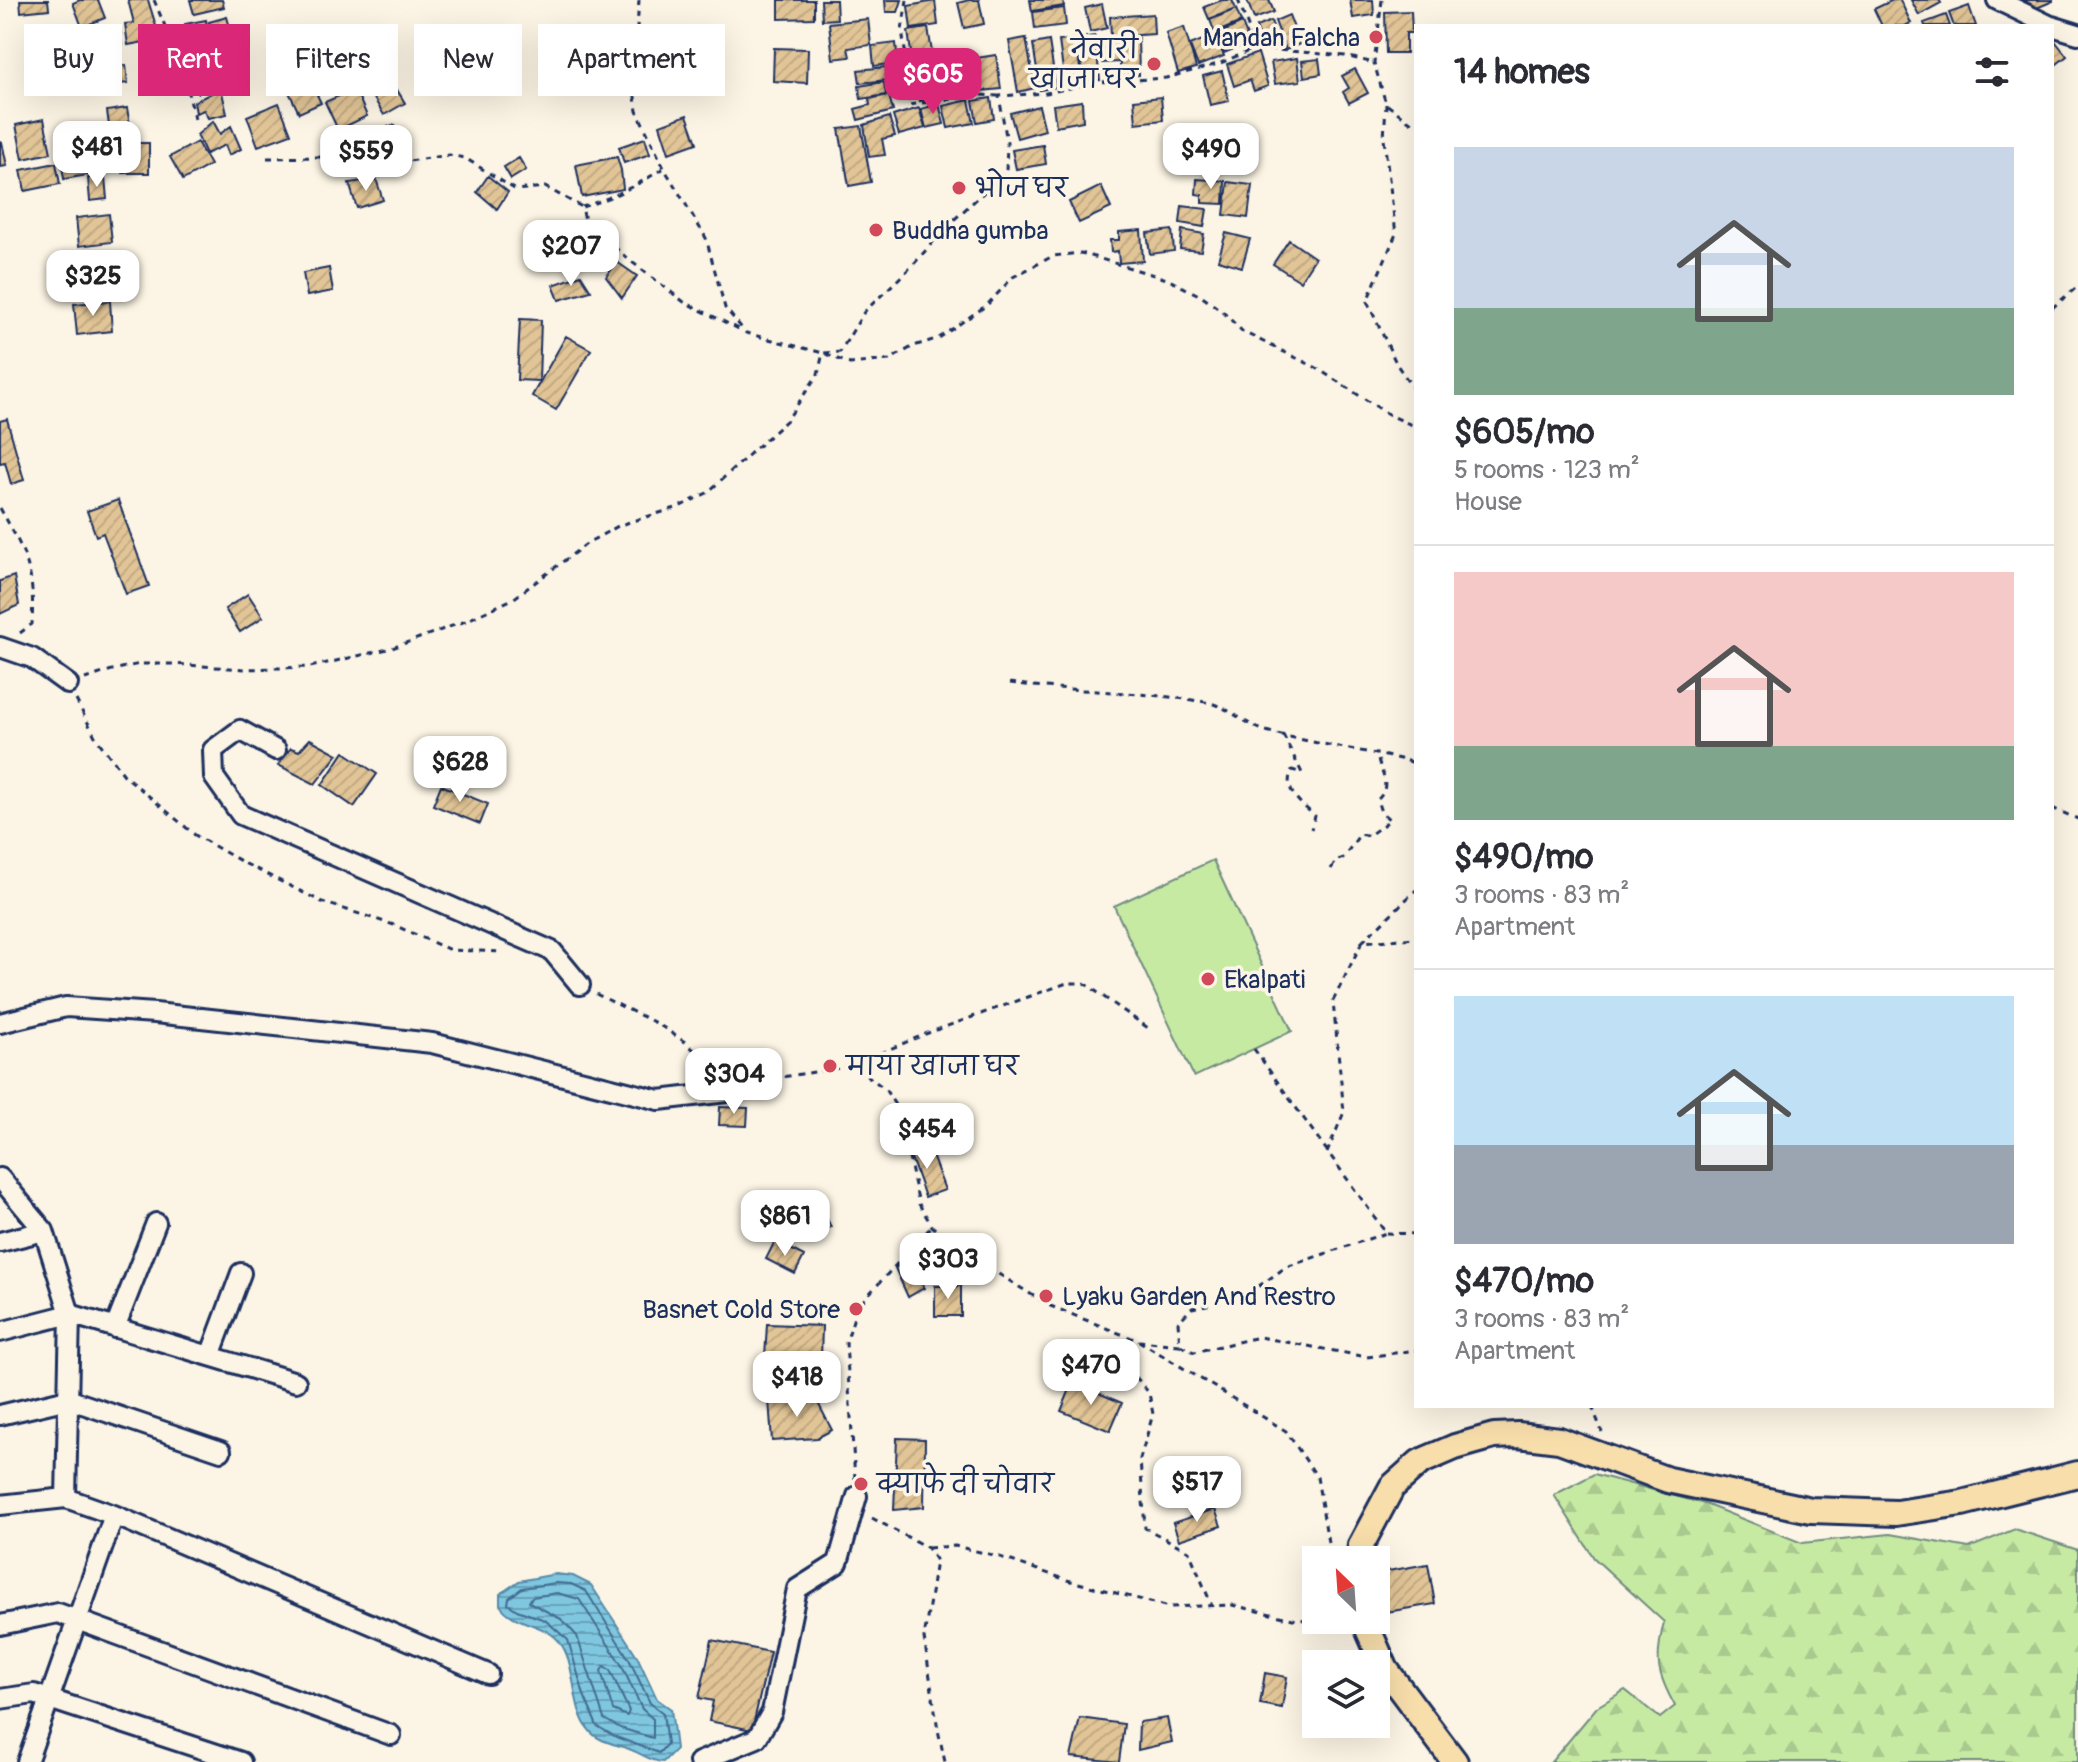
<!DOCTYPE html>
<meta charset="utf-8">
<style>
:root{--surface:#fff;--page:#f2f2f3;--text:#2b2b33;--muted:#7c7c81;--line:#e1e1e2;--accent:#db2777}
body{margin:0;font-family:Pangolin,"Playpen Sans Deva",sans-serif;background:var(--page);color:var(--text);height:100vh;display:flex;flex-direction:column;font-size:30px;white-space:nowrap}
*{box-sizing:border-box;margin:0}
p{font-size:26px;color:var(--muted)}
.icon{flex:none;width:44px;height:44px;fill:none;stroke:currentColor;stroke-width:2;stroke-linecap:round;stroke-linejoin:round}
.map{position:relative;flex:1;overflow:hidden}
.drawer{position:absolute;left:1414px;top:24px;width:640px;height:1384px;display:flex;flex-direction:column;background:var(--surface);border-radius:0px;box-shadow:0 8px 32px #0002}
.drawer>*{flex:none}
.top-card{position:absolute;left:24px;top:24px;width:760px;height:72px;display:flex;gap:16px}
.needle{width:52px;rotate:335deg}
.controls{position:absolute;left:1302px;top:1546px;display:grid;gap:16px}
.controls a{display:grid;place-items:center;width:88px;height:88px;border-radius:0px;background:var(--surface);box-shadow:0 8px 32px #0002;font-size:40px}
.price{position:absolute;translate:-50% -68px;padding:0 18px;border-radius:16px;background:#fff;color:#222;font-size:26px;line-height:52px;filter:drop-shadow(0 2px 4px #0008)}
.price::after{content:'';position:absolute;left:50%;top:48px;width:24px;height:18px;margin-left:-12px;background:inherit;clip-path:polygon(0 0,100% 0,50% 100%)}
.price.selected{background:var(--accent);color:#fff}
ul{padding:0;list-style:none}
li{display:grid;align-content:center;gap:16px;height:424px;padding:0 40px}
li+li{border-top:2px solid var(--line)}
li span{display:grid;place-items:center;height:248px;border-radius:0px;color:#555}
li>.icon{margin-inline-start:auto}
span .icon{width:144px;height:144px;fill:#fffc;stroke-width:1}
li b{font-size:34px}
h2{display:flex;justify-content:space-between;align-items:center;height:96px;padding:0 40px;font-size:34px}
.pill{padding:0 28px;border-radius:0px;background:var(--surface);box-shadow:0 8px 32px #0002;font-size:28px;line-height:72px}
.pill.selected{background:var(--accent);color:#fff}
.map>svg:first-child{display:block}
.forest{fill:url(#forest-firs);stroke:#718c80;stroke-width:2}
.garden{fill:#c7eaa3;stroke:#718c80;stroke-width:2}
.water{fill:url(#water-rules);stroke:#578aab;stroke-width:2}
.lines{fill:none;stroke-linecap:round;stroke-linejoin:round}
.shore{stroke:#436c92;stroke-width:2}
.building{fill:url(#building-hatch);stroke:#1b2f5e;stroke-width:2}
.minor-casing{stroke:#1b2f5e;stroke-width:24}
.major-casing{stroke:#1b2f5e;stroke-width:30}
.path{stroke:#1b2f5e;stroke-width:3;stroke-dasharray:6 6;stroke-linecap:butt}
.minor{stroke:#fcf5e5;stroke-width:18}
.major{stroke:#f8deab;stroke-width:24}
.poi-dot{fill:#d1495b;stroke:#fcf5e5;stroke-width:3}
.labels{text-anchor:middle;stroke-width:7;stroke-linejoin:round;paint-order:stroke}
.poi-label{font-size:26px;fill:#1b2f5e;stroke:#fcf5e5;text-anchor:start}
</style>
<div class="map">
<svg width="2078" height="1762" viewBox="0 0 2078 1762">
<defs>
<pattern id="forest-firs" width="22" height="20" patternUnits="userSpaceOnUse" patternTransform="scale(2)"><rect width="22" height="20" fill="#c7eaa3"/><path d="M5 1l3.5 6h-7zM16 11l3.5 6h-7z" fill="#aac98f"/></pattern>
<pattern id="water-rules" width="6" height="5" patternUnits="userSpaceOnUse" patternTransform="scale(2)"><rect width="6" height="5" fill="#7fc7df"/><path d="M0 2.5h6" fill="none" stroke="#67a2b8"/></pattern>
<pattern id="building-hatch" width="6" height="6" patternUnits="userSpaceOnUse" patternTransform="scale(2)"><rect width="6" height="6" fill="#e2c596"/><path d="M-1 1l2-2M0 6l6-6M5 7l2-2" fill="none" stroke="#c1aa84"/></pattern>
</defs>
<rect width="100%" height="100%" fill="#fcf5e5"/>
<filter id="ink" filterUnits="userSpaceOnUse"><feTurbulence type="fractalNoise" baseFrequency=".0125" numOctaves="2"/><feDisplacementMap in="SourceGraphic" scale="16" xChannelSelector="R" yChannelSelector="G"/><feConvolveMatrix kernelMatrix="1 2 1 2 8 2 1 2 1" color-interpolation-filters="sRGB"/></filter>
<g filter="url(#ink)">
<!-- forest -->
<path class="forest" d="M 1594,1474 L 1705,1504 L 1802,1543 L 1890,1534 L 1969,1548 L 2015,1529 L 2078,1550 L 2078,1762 L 1551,1762 L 1597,1707 L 1625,1690 L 1660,1718 L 1675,1706 C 1656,1672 1655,1659 1664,1622 L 1594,1558 L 1554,1495 Z"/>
<!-- garden -->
<path class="garden" d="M 1213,860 L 1292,1031 L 1194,1077 L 1114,906 Z"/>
<!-- water -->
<path class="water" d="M 556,1574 L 573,1576 L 591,1585 L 637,1656 L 657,1699 L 671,1709 L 676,1749 L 663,1762 C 651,1762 641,1753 629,1749 C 617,1744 600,1743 590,1731 C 571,1710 577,1667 561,1644 C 546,1622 514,1626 500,1605 L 500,1594 L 519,1581 Z"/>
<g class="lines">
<!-- shore -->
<path class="shore" d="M 556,1583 L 571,1584 L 586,1591 L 629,1659 L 650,1703 L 663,1713 L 667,1744 L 659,1753 L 616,1737 L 597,1726 L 584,1695 L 568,1640 L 545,1620 L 517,1610 L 508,1604 L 509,1598 L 522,1588 Z
M 557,1593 L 579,1599 L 621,1664 L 642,1709 L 653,1719 L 653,1738 L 620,1728 L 604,1719 L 577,1636 L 561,1619 L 529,1602 L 532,1597 Z
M 604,1666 L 610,1670 L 629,1711 L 627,1716 L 613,1710 L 601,1671 Z"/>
</g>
<!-- building -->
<path class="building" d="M 20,0 L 48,0 L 49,9 L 21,12 Z
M 80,0 L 98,0 L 105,18 L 82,27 L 73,3 Z
M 128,0 L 148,0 L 160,39 L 128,45 L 125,24 L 134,23 Z
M 190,0 L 222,0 L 224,7 L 194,14 Z
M 779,0 L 814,0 L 814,18 L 779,19 Z
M 821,0 L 836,0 L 837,19 L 822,20 Z
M 885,0 L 902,0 L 898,12 L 886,12 Z
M 969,0 L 979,0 L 984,24 L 964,28 L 958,3 Z
M 1030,0 L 1063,0 L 1064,6 L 1032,11 Z
M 1222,0 L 1232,0 L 1236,9 L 1209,19 L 1204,7 Z
M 1247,0 L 1269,0 L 1274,12 L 1254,19 Z
M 1350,0 L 1373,0 L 1374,15 L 1353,18 Z
M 1893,0 L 1900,0 L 1911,23 L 1905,26 L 1882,26 L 1874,9 Z
M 1911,0 L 1939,0 L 1941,3 L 1919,15 Z
M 2020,0 L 2053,0 L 2053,1 L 2025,13 Z
M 935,1 L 938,25 L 911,29 L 908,6 Z
M 1102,4 L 1107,28 L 1090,32 L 1085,8 Z
M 1969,6 L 1976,26 L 1954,26 L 1949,13 Z
M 1064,8 L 1066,25 L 1035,29 L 1033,12 Z
M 1236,9 L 1241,22 L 1215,33 L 1210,20 Z
M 1411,11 L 1412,33 L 1406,33 L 1406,53 L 1386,53 L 1385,12 Z
M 1153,14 L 1154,34 L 1111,37 L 1110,17 Z
M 1289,15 L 1300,44 L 1286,50 L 1275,21 Z
M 1946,15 L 1950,26 L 1925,26 L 1924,23 Z
M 227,17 L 233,38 L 214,42 L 209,22 Z
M 868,19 L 871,45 L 848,48 L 850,57 L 833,59 L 829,23 Z
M 206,20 L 210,42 L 189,46 L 185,24 Z
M 1271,21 L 1278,41 L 1263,47 L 1256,27 Z
M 1242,23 L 1247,36 L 1237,41 L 1239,47 L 1224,53 L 1216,35 Z
M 120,27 L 122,51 L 93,54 L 90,32 Z
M 1184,27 L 1196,68 L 1178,73 L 1166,33 Z
M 928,28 L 933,58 L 912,60 L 908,31 Z
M 1215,35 L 1224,56 L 1198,66 L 1190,45 Z
M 1095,36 L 1100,80 L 1083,82 L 1079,38 Z
M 1138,37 L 1139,75 L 1120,76 L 1120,62 L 1102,63 L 1101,39 Z
M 2052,37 L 2067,56 L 2053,67 L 2052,66 Z
M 1026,38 L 1035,88 L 1018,92 L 1009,41 Z
M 1076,39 L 1082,83 L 1065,85 L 1059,41 Z
M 1049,41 L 1056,87 L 1040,90 L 1033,44 Z
M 896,43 L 898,63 L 874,66 L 872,46 Z
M 774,48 L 808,49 L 807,83 L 773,81 Z
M 1258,53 L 1268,86 L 1254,91 L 1250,80 L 1234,86 L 1227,64 Z
M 976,55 L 980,92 L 966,94 L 961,57 Z
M 996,55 L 1001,89 L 981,91 L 976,58 Z
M 1297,58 L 1300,81 L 1275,84 L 1271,62 Z
M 1319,59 L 1321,74 L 1304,77 L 1302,61 Z
M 207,61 L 217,87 L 198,93 L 188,68 Z
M 126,65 L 128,83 L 110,85 L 108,67 Z
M 959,65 L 964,95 L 945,98 L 940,68 Z
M 896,66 L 897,79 L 860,83 L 858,70 Z
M 1355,69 L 1368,93 L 1349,103 L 1343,92 L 1349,88 L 1342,76 Z
M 940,71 L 944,97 L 920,101 L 915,76 Z
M 1222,71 L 1229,101 L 1210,105 L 1203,76 Z
M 388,75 L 405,103 L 384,115 L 367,87 Z
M 309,78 L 321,103 L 299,113 L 287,88 Z
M 884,82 L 886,95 L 861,99 L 859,86 Z
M 221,88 L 227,114 L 208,118 L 204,110 L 196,113 L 194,102 Z
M 355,89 L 367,116 L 338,130 L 325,102 Z
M 889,95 L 893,111 L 858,120 L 855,109 L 870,105 L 869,99 Z
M 1161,97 L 1163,120 L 1136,123 L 1134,100 Z
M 991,98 L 994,119 L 977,122 L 973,101 Z
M 969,100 L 974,123 L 948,128 L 943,106 Z
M 1082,101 L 1083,121 L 1056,126 L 1053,105 Z
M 279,103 L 291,134 L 258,146 L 247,116 Z
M 939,104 L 944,124 L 926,128 L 921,109 Z
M 1039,106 L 1045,130 L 1017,138 L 1010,113 Z
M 127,108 L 132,136 L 111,140 L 107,111 Z
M 919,108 L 925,128 L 899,135 L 893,116 Z
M 687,115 L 697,143 L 669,153 L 660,125 Z
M 889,117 L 895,136 L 882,139 L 885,155 L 869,157 L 864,125 Z
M 44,119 L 51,153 L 23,159 L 16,125 Z
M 213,121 L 220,134 L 231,126 L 241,149 L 229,155 L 225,145 L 206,154 L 197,135 Z
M 395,125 L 403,154 L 366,151 L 367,132 Z
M 861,126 L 871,182 L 849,186 L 839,129 Z
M 645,138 L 650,154 L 624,163 L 619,147 Z
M 0,142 L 2,142 L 7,166 L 0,167 Z
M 82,142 L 88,175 L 64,179 L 59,147 Z
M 197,142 L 210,165 L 183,180 L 170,157 Z
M 123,143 L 149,143 L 149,173 L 123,173 Z
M 1043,145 L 1046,164 L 1016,169 L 1012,150 Z
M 617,157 L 621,170 L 623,189 L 582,197 L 576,165 Z
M 519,158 L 526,170 L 511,179 L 504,167 Z
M 56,163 L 60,184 L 25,191 L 21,170 Z
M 488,176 L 508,192 L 497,209 L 477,192 Z
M 105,177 L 107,199 L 90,201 L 88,178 Z
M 376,179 L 383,200 L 357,208 L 349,183 Z
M 1197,179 L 1225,181 L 1224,204 L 1202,203 L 1202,195 L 1196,194 Z
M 1228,182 L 1252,185 L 1248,218 L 1224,215 Z
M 1101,186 L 1111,208 L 1079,223 L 1069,202 Z
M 1182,206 L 1207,209 L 1204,227 L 1180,223 Z
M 109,214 L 112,242 L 79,246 L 76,218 Z
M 1141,230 L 1143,261 L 1119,263 L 1118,251 L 1111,252 L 1110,240 L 1119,240 L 1119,232 Z
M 1172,230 L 1174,251 L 1150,254 L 1147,233 Z
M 1182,230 L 1204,234 L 1201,251 L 1180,249 Z
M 1226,233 L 1250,239 L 1242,267 L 1218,260 Z
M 1289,240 L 1315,258 L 1300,281 L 1273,264 Z
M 617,262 L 637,276 L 622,298 L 606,277 Z
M 329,268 L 333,291 L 307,296 L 303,273 Z
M 90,273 L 94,292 L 67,297 L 64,277 Z
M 581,275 L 591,291 L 559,300 L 553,285 Z
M 110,301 L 112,331 L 77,335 L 74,304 Z
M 520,319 L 541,320 L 539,381 L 517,380 Z
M 566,336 L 591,350 L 556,410 L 532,396 Z
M 7,419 L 24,480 L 11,484 L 5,462 L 0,463 L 0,421 Z
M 118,500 L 149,586 L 126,594 L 103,533 L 96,536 L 87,511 Z
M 14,576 L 19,605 L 0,614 L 0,581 Z
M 248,594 L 263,617 L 240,632 L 225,609 Z
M 310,739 L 338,754 L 315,784 L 278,765 L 291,748 L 299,751 Z
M 344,752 L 377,774 L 354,807 L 322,785 Z
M 441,785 L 488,804 L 480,824 L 433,805 Z
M 720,1107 L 748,1108 L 747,1126 L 719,1125 Z
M 928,1145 L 945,1190 L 925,1197 L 909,1152 Z
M 815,1195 L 831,1227 L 812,1236 L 796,1205 Z
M 775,1241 L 804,1256 L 795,1274 L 766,1259 Z
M 916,1255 L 925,1268 L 917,1274 L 924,1288 L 908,1297 L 895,1268 Z
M 935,1286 L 961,1286 L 961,1316 L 935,1316 Z
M 767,1324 L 822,1326 L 821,1359 L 765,1357 Z
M 1073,1382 L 1122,1403 L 1110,1431 L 1061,1411 Z
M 815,1397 L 832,1430 L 817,1438 L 772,1441 L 769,1400 Z
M 897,1438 L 925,1439 L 924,1507 L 894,1510 Z
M 1215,1509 L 1221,1526 L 1179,1540 L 1173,1523 Z
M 1428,1564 L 1435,1604 L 1380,1613 L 1376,1573 Z
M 712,1640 L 770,1652 L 752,1730 L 709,1721 L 713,1701 L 699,1698 Z
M 1265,1673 L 1287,1677 L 1282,1708 L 1260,1704 Z
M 1080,1718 L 1124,1724 L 1119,1762 L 1071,1757 Z
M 1167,1718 L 1172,1742 L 1138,1750 L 1139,1722 Z"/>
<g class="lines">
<!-- minor casing -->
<g class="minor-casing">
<path id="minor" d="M 1997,0 L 2051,26
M 2052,26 L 2078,34
M 0,647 L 32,658 L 68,684
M 276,750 L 240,730 L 213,750 L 214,777 L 241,815 L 552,951 L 580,985
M 0,1023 L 66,1007 L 155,1013 L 432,1043 L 659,1100 L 736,1091
M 0,1178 L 44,1231 L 70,1314 L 66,1498
M 0,1242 L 44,1231
M 115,1328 L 156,1223
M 0,1332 L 70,1314 L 296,1382
M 210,1356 L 241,1273
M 0,1415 L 68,1399 L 221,1451
M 0,1505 L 66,1498 L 114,1515 L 488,1674
M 0,1625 L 58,1613 L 391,1735
M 0,1699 L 34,1694 L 241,1762
M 27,1762 L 114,1515
M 699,1762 L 757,1738 L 772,1712 L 797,1589 L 838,1563 L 857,1496"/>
</g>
<!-- major casing -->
<g class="major-casing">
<path id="major" d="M 1359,1560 L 1361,1545 L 1392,1487 L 1420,1462 L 1455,1447 L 1494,1436 L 1518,1435 L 1559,1440 L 1668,1480 L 1811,1510 L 1896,1513 L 1962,1503 L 2078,1474
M 1364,1620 L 1386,1670 L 1455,1762"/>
</g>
<!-- path -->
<path class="path" d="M 154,0 L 180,62 L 196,123
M 639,0 L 633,83 L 637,111 L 664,168 L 706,238 L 725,308 L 746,333 L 823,353 L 850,364 L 889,360 L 914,346 L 939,338 L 987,305 L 1013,277 L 1053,256 L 1081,253 L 1167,279 L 1201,296 L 1222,311 L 1243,332 L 1315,367 L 1388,414 L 1416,427
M 907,0 L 902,30 L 908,71 L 908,105 L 981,95 L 998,96
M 1382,0 L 1374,63 L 1386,104 L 1416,126
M 1256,48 L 1345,56 L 1374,63
M 1386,104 L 1384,139 L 1396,234 L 1367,301 L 1397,365 L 1416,392
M 267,158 L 320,157 L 383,165 L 449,155 L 465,158 L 516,190 L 545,187 L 582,207 L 585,221 L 628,259 L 684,302 L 743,331
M 582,207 C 612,198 638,185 664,168
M 2052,308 L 2078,286
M 0,508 C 26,554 35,570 32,624 L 20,633
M 85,679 L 112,670 L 140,664 L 173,664 L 245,669 L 310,667 L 392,648 L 463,622 L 513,599 L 589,542 L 620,525 L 679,507 L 707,493 L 787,420 L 818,374 L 823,353 L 840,352 L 864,312 L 913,265 L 946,227 L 1006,172 L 1007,142 L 999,96 L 1046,93 L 1100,82 L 1166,78 L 1218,64 L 1256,48 L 1238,0
M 1010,683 C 1075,692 1141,691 1205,702 C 1227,705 1245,725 1266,731 C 1316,745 1366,750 1416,763
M 76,700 L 96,738 L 124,775 L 195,835 L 244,863 L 322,902 L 394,925 L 450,950 L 503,952
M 1283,735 L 1302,773 L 1292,770 C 1282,790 1301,804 1315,816 L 1311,829
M 2052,808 L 2078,819
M 1331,869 L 1336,861 L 1343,858 L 1360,834 L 1368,836 L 1390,820 L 1381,812 L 1377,800 C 1393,786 1380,772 1377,755
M 1362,942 L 1416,890
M 596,994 L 658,1024 L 685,1042 L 720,1073
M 1254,1049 L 1386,1233 L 1286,1267 L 1242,1298 L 1192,1308 L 1178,1322 L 1180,1345 L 1194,1352 L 1259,1337 L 1367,1357 L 1416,1350
M 847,1067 L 928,1033 L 1067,983 L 1084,983 L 1148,1028
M 749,1082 L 847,1067 L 868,1076 L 885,1089 L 895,1105 L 902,1126 L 919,1204 L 932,1226 L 954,1246 L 1048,1305 L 1139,1341 L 1286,1431 L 1317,1477 L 1331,1560
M 1327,1153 L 1344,1112 L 1333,1001 L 1362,942 L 1416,938
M 1386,1233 L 1416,1234
M 1180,1345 L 1139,1341 L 1126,1356 L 1136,1377 L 1149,1393 L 1153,1414 L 1140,1459 L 1145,1528 L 1189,1551 L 1212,1606
M 1592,1406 L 1602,1432
M 855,1479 L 846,1343 L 857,1307 L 932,1226
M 872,1518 L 928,1548 L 936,1561 L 924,1638 L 938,1730 L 945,1762
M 928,1548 L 955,1546 L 997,1556 L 1067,1580 L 1169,1607 L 1232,1605 L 1297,1620 L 1316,1619"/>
<!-- minor -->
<use href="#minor" class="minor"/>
<!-- major -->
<use href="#major" class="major"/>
</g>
</g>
<!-- markers -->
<g class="poi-dot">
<circle cx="1376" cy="37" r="8"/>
<circle cx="1154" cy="64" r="8"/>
<circle cx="959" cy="188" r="8"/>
<circle cx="876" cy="230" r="8"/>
<circle cx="1208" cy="979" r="8"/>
<circle cx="830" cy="1066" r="8"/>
<circle cx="1046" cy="1296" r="8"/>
<circle cx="856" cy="1309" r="8"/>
<circle cx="861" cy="1484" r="8"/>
</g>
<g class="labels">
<!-- poi labels -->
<g class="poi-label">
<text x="1360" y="46" text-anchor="end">Mandah Falcha</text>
<text x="1138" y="58" text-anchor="end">नेवारी<tspan x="1138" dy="30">खाजा घर</tspan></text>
<text x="975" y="197">भोज घर</text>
<text x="892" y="239">Buddha gumba</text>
<text x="1224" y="988">Ekalpati</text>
<text x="846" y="1075">माया खाजा घर</text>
<text x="1062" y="1305">Lyaku Garden And Restro</text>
<text x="840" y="1318" text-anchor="end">Basnet Cold Store</text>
<text x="877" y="1493">क्याफे दी चोवार</text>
</g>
</g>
</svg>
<div class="controls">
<a><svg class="needle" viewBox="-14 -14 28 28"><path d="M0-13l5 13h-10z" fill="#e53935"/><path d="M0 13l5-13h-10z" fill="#7c7c81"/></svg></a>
<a><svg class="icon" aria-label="layers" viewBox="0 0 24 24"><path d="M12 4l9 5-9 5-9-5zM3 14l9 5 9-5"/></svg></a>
</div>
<b class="price selected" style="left:933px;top:116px">$605</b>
<b class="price" style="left:97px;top:189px">$481</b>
<b class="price" style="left:1211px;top:191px">$490</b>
<b class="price" style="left:366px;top:193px">$559</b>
<b class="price" style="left:571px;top:288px">$207</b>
<b class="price" style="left:93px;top:318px">$325</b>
<b class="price" style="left:460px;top:804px">$628</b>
<b class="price" style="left:734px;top:1116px">$304</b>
<b class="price" style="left:927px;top:1171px">$454</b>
<b class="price" style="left:785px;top:1258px">$861</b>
<b class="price" style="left:948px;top:1301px">$303</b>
<b class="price" style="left:1091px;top:1407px">$470</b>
<b class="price" style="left:797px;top:1419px">$418</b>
<b class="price" style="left:1197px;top:1524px">$517</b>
<div class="top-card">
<a class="pill">Buy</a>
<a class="pill selected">Rent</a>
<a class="pill">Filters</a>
<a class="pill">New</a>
<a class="pill">Apartment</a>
</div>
<section class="drawer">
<h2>14 homes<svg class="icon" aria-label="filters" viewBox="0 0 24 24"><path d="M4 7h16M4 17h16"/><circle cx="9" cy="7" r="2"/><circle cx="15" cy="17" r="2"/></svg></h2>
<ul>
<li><span style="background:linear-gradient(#c9d6e8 65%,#7fa58c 0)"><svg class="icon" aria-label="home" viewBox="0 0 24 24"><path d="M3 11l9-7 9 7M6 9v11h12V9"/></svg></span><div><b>$605/mo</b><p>5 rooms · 123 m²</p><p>House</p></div></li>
<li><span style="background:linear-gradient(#f6c9c9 70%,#7fa58c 0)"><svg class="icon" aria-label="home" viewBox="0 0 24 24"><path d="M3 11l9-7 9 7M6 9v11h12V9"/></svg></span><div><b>$490/mo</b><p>3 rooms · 83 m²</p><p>Apartment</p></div></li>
<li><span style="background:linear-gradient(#bfe0f5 60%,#9aa5b1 0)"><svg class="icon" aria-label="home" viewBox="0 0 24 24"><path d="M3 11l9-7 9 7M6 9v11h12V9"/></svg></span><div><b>$470/mo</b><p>3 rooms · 83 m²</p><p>Apartment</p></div></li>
</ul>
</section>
</div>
